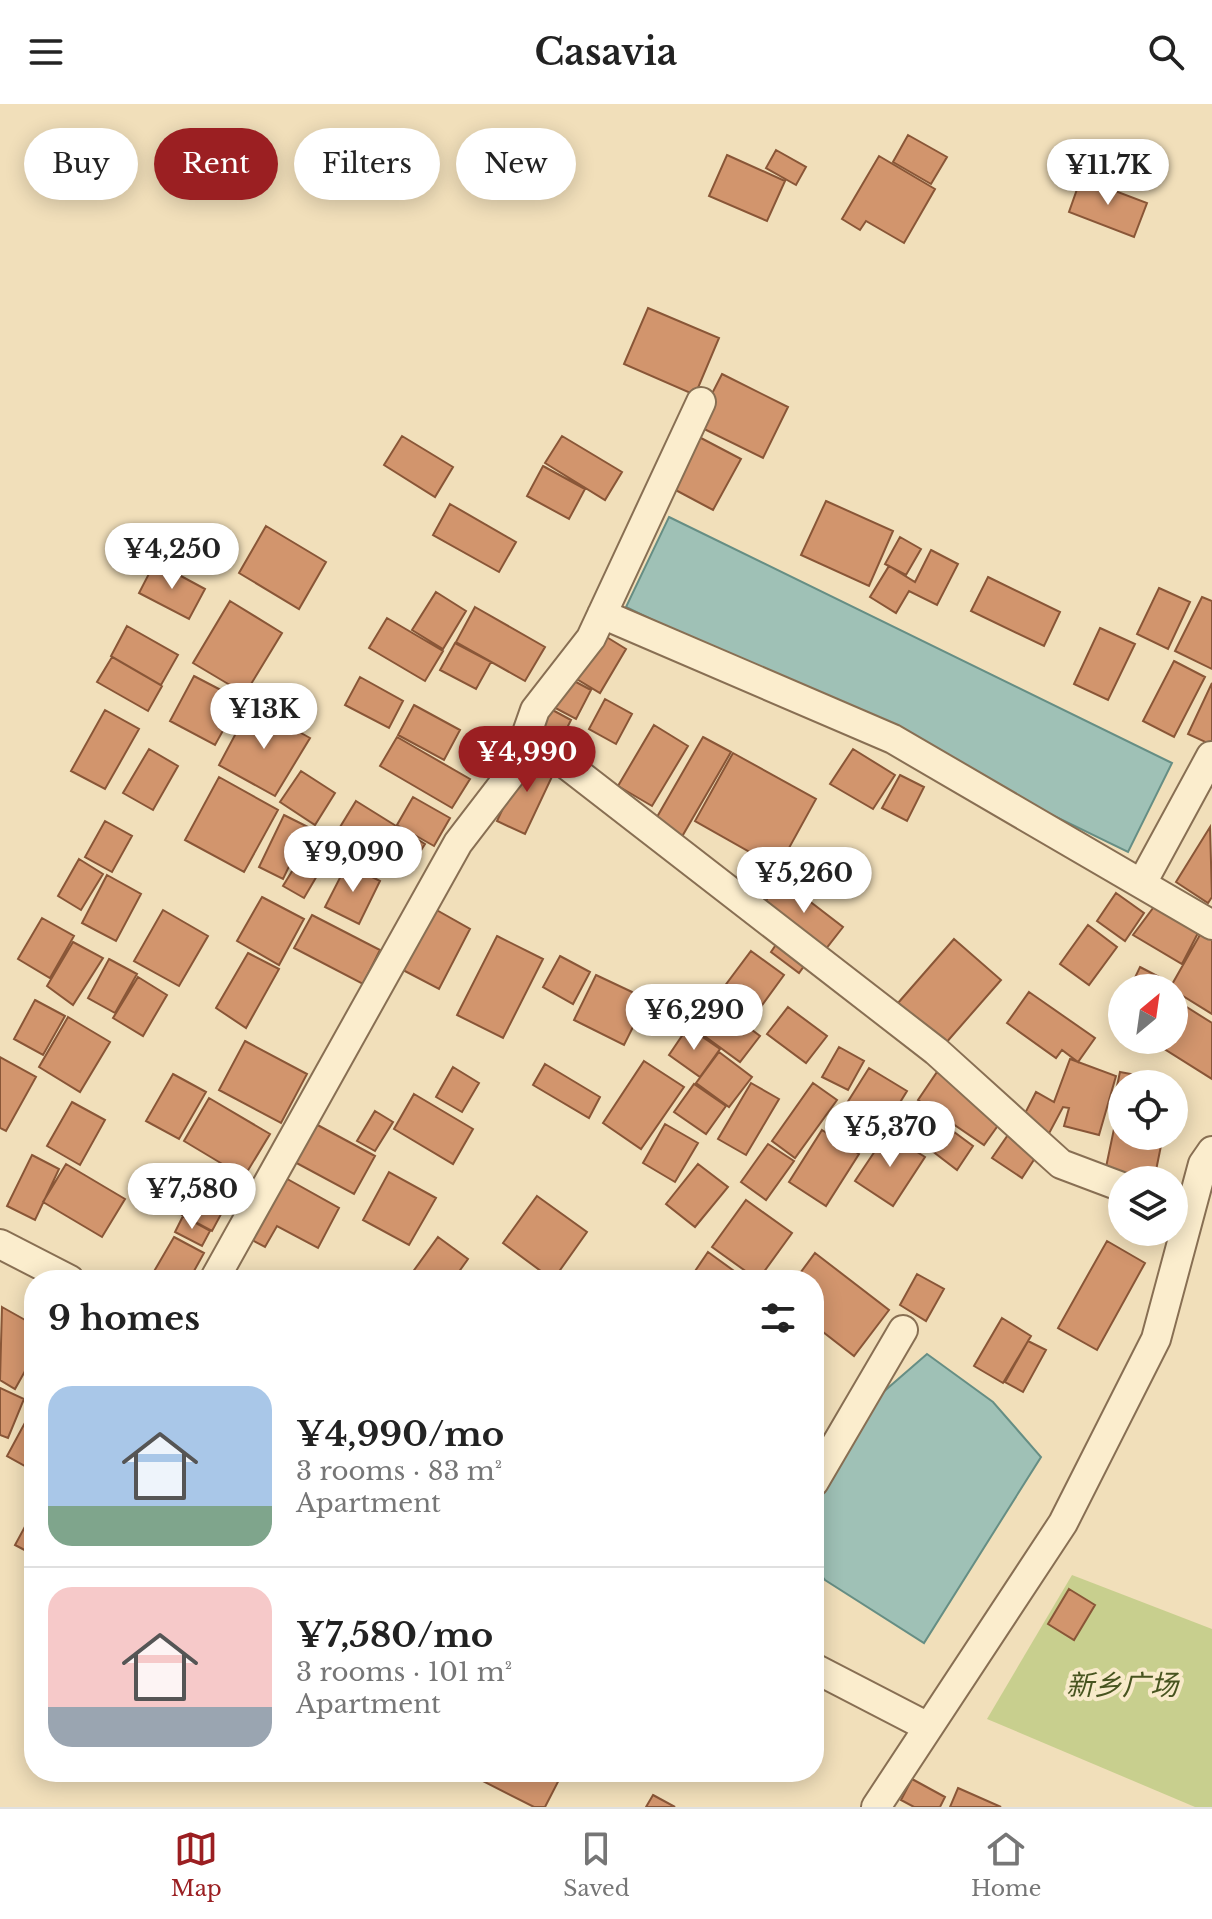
<!DOCTYPE html>
<meta charset="utf-8">
<style>
:root{--surface:#fff;--page:#f2f2f2;--text:#222;--muted:#767676;--line:#e0e0e0;--accent:#9b1f22}
body{margin:0;font-family:"Libre Baskerville","Noto Sans SC",serif;background:var(--page);color:var(--text);height:100vh;display:flex;flex-direction:column;font-size:30px;white-space:nowrap}
*{box-sizing:border-box;margin:0}
p{font-size:26px;color:var(--muted)}
.icon{flex:none;width:44px;height:44px;fill:none;stroke:currentColor;stroke-width:2;stroke-linecap:round;stroke-linejoin:round}
.map{position:relative;flex:1;overflow:hidden}
.panel{position:absolute;left:24px;top:1166px;width:800px;height:512px;display:flex;flex-direction:column;background:var(--surface);border-radius:32px;box-shadow:0 4px 20px #0003}
.panel>*{flex:none}
.hud{position:absolute;left:24px;top:24px;width:800px;height:72px;display:flex;gap:16px}
.needle{width:52px;rotate:29deg}
.fabs{position:absolute;left:1108px;top:870px;display:grid;gap:16px}
.fabs a{display:grid;place-items:center;width:80px;height:80px;border-radius:50%;background:var(--surface);box-shadow:0 4px 20px #0003;font-size:40px}
.price{position:absolute;translate:-50% -68px;padding:0 18px;border-radius:28px;background:#fff;color:#222;font-size:26px;line-height:52px;filter:drop-shadow(0 2px 4px #0008)}
.price::after{content:'';position:absolute;left:50%;top:48px;width:24px;height:18px;margin-left:-12px;background:inherit;clip-path:polygon(0 0,100% 0,50% 100%)}
.price.current{background:var(--accent);color:#fff}
ul{padding:0;list-style:none}
li{display:flex;align-items:center;gap:24px;height:200px;padding:0 24px}
li+li{border-top:2px solid var(--line)}
li span{display:grid;place-items:center;flex:none;width:224px;height:160px;border-radius:24px;color:#555}
li>.icon{margin-inline-start:auto}
span .icon{width:96px;height:96px;fill:#fffc;stroke-width:1}
li b{font-size:34px}
h2{display:flex;justify-content:space-between;align-items:center;height:96px;padding:0 24px;font-size:34px}
.pill{padding:0 28px;border-radius:36px;background:var(--surface);box-shadow:0 4px 20px #0003;font-size:28px;line-height:72px}
.pill.current{background:var(--accent);color:#fff}
header{display:flex;justify-content:space-between;align-items:center;height:104px;padding:0 24px;background:var(--surface);font-size:36px;font-weight:700}
.menu{display:flex;justify-content:space-around;align-items:center;height:112px;border-top:2px solid var(--line);background:var(--surface);font-size:22px;color:var(--muted)}
.menu a{display:grid;justify-items:center;gap:4px}
.menu .current{color:var(--accent)}
.map>svg:first-child{display:block}
.green{fill:#c8cf8e}
.water{fill:#9fc1b6;stroke:#668e84;stroke-width:2}
.building{fill:#d2956d;stroke:#895637;stroke-width:2}
.lines{fill:none;stroke-linecap:round;stroke-linejoin:round}
.minor-casing{stroke:#886f53;stroke-width:32}
.minor{stroke:#fbedcd;stroke-width:28}
.labels{text-anchor:middle;stroke-width:8;stroke-linejoin:round;paint-order:stroke}
.park-label{font-size:28px;font-style:italic;fill:#47541f;stroke:#f8eaca}
</style>
<header><svg class="icon" aria-label="menu" viewBox="0 0 24 24"><path d="M4 6h16M4 12h16M4 18h16"/></svg>Casavia<svg class="icon" aria-label="search" viewBox="0 0 24 24"><circle cx="10" cy="10" r="6"/><path d="M15 15l6 6"/></svg></header>
<div class="map">
<svg width="1212" height="1703" viewBox="0 0 1212 1703">
<rect width="100%" height="100%" fill="#f1dfba"/>
<!-- green -->
<path class="green" d="M 1072,1471 L 1212,1525 L 1212,1703 L 1195,1703 L 987,1615 Z"/>
<!-- water -->
<path class="water" d="M 669,413 L 1172,659 L 1128,748 L 626,503 Z
M 927,1250 L 993,1298 L 1041,1353 L 924,1539 L 825,1476 L 814,1463 L 814,1397 L 881,1290 Z"/>
<!-- building -->
<path class="building" d="M 908,31 L 947,53 L 931,80 L 893,58 Z
M 776,46 L 806,63 L 796,81 L 766,64 Z
M 727,51 L 785,77 L 767,117 L 709,92 Z
M 879,52 L 935,85 L 904,139 L 866,117 L 860,126 L 842,115 Z
M 1081,74 L 1147,99 L 1134,133 L 1069,108 Z
M 648,204 L 719,234 L 695,291 L 624,260 Z
M 722,270 L 788,303 L 763,354 L 696,321 Z
M 680,323 L 741,355 L 713,406 L 653,374 Z
M 402,332 L 453,363 L 435,393 L 384,361 Z
M 562,332 L 622,368 L 605,396 L 545,359 Z
M 543,362 L 585,385 L 569,415 L 527,392 Z
M 826,397 L 893,427 L 869,482 L 801,451 Z
M 450,400 L 516,438 L 499,468 L 433,431 Z
M 266,422 L 326,458 L 299,505 L 239,469 Z
M 900,433 L 921,445 L 906,471 L 885,460 Z
M 931,446 L 958,460 L 937,501 L 909,487 L 896,509 L 870,493 L 889,462 L 915,478 Z
M 155,458 L 205,485 L 189,515 L 139,489 Z
M 988,473 L 1060,508 L 1044,542 L 971,507 Z
M 1159,484 L 1190,498 L 1168,545 L 1137,530 Z
M 436,488 L 466,507 L 443,545 L 412,526 Z
M 1202,493 L 1212,497 L 1212,565 L 1175,547 Z
M 230,497 L 282,529 L 245,590 L 193,559 Z
M 475,503 L 545,543 L 525,577 L 456,538 Z
M 387,514 L 443,547 L 425,577 L 369,544 Z
M 127,522 L 178,551 L 161,581 L 111,552 Z
M 592,524 L 626,545 L 600,589 L 565,568 Z
M 1100,524 L 1135,540 L 1108,596 L 1074,580 Z
M 455,539 L 491,558 L 476,585 L 440,566 Z
M 112,553 L 162,582 L 148,607 L 97,578 Z
M 1174,557 L 1205,573 L 1174,633 L 1143,617 Z
M 561,570 L 591,586 L 576,615 L 546,599 Z
M 194,572 L 240,596 L 215,641 L 170,617 Z
M 360,573 L 403,597 L 389,624 L 345,601 Z
M 1212,579 L 1212,641 L 1188,630 Z
M 605,595 L 632,610 L 616,640 L 589,625 Z
M 251,601 L 310,634 L 275,692 L 219,661 Z
M 414,601 L 460,626 L 444,656 L 398,631 Z
M 547,603 L 571,616 L 558,642 L 533,629 Z
M 105,606 L 139,625 L 105,685 L 71,667 Z
M 654,621 L 688,642 L 652,702 L 618,682 Z
M 397,633 L 470,675 L 452,704 L 380,662 Z
M 703,633 L 731,648 L 680,736 L 653,720 Z
M 149,645 L 178,662 L 153,706 L 123,689 Z
M 853,645 L 895,671 L 873,705 L 830,680 Z
M 529,649 L 557,662 L 525,730 L 497,717 Z
M 733,649 L 816,695 L 778,764 L 695,717 Z
M 301,667 L 335,689 L 315,721 L 280,698 Z
M 900,671 L 924,683 L 907,717 L 882,704 Z
M 219,673 L 278,706 L 244,768 L 185,736 Z
M 413,693 L 450,714 L 434,742 L 397,721 Z
M 356,697 L 425,740 L 405,771 L 337,728 Z
M 284,711 L 308,723 L 283,775 L 259,763 Z
M 105,717 L 132,732 L 112,768 L 85,753 Z
M 1210,723 L 1212,793 L 1208,799 L 1176,778 Z
M 308,741 L 328,753 L 304,794 L 283,782 Z
M 79,755 L 103,770 L 81,806 L 58,792 Z
M 347,760 L 380,777 L 359,820 L 325,803 Z
M 107,771 L 141,790 L 116,837 L 82,819 Z
M 782,776 L 843,823 L 825,846 L 764,799 Z
M 1116,789 L 1144,809 L 1125,837 L 1097,817 Z
M 262,793 L 304,815 L 279,861 L 237,837 Z
M 1156,800 L 1199,827 L 1182,860 L 1133,831 Z
M 433,804 L 470,825 L 439,885 L 401,865 Z
M 163,806 L 208,832 L 179,882 L 134,857 Z
M 312,811 L 380,846 L 363,880 L 294,844 Z
M 42,814 L 74,832 L 50,874 L 18,855 Z
M 1088,821 L 1117,843 L 1089,881 L 1060,860 Z
M 788,823 L 817,844 L 799,869 L 771,848 Z
M 1201,829 L 1212,835 L 1212,910 L 1170,884 Z
M 497,832 L 543,855 L 503,934 L 457,911 Z
M 954,835 L 1001,876 L 945,940 L 898,899 Z
M 73,838 L 103,854 L 73,901 L 47,882 Z
M 751,847 L 784,871 L 752,915 L 718,891 Z
M 248,849 L 279,865 L 246,924 L 216,904 Z
M 560,852 L 590,868 L 573,900 L 543,883 Z
M 109,855 L 137,870 L 115,909 L 88,894 Z
M 1140,863 L 1167,877 L 1164,884 L 1130,884 Z
M 596,871 L 647,895 L 624,941 L 574,916 Z
M 138,873 L 167,891 L 143,932 L 113,914 Z
M 1029,888 L 1095,934 L 1078,958 L 1062,946 L 1056,954 L 1007,919 Z
M 704,890 L 760,932 L 740,958 L 684,917 Z
M 1174,895 L 1212,919 L 1212,975 L 1150,936 L 1174,936 Z
M 35,896 L 65,912 L 43,951 L 14,935 Z
M 788,903 L 827,932 L 806,959 L 767,930 Z
M 68,913 L 110,938 L 80,988 L 39,963 Z
M 688,923 L 720,945 L 700,973 L 669,951 Z
M 245,937 L 307,970 L 281,1019 L 219,986 Z
M 839,943 L 864,957 L 848,986 L 822,973 Z
M 719,948 L 752,973 L 729,1003 L 696,979 Z
M 0,953 L 36,973 L 6,1027 L 0,1024 Z
M 1070,955 L 1116,972 L 1099,1031 L 1064,1022 L 1069,1004 L 1063,1003 L 1045,1037 L 1018,1023 L 1036,988 L 1054,998 Z
M 644,957 L 684,983 L 641,1045 L 603,1019 Z
M 545,960 L 600,993 L 589,1014 L 533,981 Z
M 453,963 L 479,979 L 462,1008 L 436,993 Z
M 869,964 L 907,987 L 880,1031 L 842,1007 Z
M 937,968 L 1004,1013 L 984,1041 L 918,996 Z
M 1120,968 L 1147,973 L 1145,980 L 1122,980 L 1122,1012 L 1111,1010 Z
M 173,970 L 206,988 L 179,1035 L 146,1017 Z
M 751,979 L 779,995 L 746,1051 L 718,1035 Z
M 813,979 L 837,996 L 795,1054 L 772,1037 Z
M 694,980 L 726,1002 L 706,1030 L 674,1008 Z
M 414,990 L 473,1025 L 453,1060 L 394,1025 Z
M 209,994 L 270,1030 L 244,1073 L 184,1037 Z
M 72,998 L 105,1016 L 80,1061 L 47,1042 Z
M 919,1002 L 973,1042 L 957,1066 L 901,1023 Z
M 375,1007 L 393,1018 L 375,1047 L 357,1037 Z
M 312,1018 L 375,1052 L 354,1090 L 291,1056 Z
M 665,1020 L 698,1039 L 675,1078 L 643,1059 Z
M 1115,1020 L 1122,1021 L 1122,1032 L 1163,1032 L 1154,1076 L 1105,1068 Z
M 822,1026 L 859,1050 L 826,1102 L 789,1078 Z
M 1010,1028 L 1039,1048 L 1022,1074 L 992,1054 Z
M 887,1029 L 925,1053 L 893,1102 L 855,1077 Z
M 768,1040 L 794,1057 L 766,1096 L 741,1078 Z
M 32,1051 L 59,1065 L 35,1116 L 7,1102 Z
M 66,1060 L 125,1095 L 102,1133 L 43,1098 Z
M 698,1060 L 728,1083 L 695,1123 L 666,1100 Z
M 273,1067 L 339,1104 L 318,1144 L 277,1122 L 265,1143 L 239,1129 Z
M 389,1068 L 436,1094 L 409,1141 L 363,1116 Z
M 203,1071 L 233,1088 L 212,1127 L 182,1111 Z
M 537,1092 L 587,1128 L 553,1176 L 503,1139 Z
M 746,1096 L 792,1129 L 758,1176 L 712,1143 Z
M 183,1112 L 210,1127 L 202,1142 L 175,1128 Z
M 174,1133 L 204,1149 L 189,1176 L 149,1176 Z
M 438,1133 L 468,1155 L 453,1176 L 407,1176 Z
M 1107,1137 L 1145,1159 L 1097,1246 L 1058,1224 Z
M 708,1148 L 741,1172 L 739,1176 L 695,1176 L 691,1173 Z
M 815,1149 L 889,1206 L 854,1252 L 814,1221 L 814,1176 L 795,1176 Z
M 917,1170 L 944,1185 L 926,1217 L 900,1201 Z
M 2,1203 L 34,1221 L 34,1251 L 15,1285 L 0,1276 Z
M 1002,1214 L 1031,1232 L 1003,1279 L 974,1262 Z
M 1028,1237 L 1046,1246 L 1023,1288 L 1005,1278 Z
M 0,1284 L 24,1295 L 8,1334 L 0,1331 Z
M 34,1302 L 34,1367 L 7,1352 Z
M 814,1323 L 825,1331 L 814,1345 Z
M 34,1406 L 34,1451 L 15,1441 Z
M 1069,1485 L 1095,1501 L 1074,1536 L 1048,1520 Z
M 475,1668 L 563,1668 L 545,1703 L 534,1703 L 473,1672 Z
M 912,1675 L 945,1693 L 940,1703 L 914,1703 L 901,1696 Z
M 958,1684 L 1001,1703 L 950,1703 Z
M 653,1691 L 675,1703 L 646,1703 Z"/>
<g class="lines">
<!-- minor casing -->
<g class="minor-casing">
<path id="minor" d="M 602,510 L 893,635 L 1212,821
M 527,630 L 936,947 L 1061,1060 L 1122,1083
M 1142,779 L 1211,652
M 0,1140 L 70,1176
M 214,1176 L 458,739 L 514,666 L 535,606 L 591,534 L 701,298
M 814,1378 L 903,1226
M 814,1564 L 928,1623
M 876,1703 L 1063,1419 L 1156,1235 L 1203,1060 L 1212,1047"/>
</g>
<!-- minor -->
<use href="#minor" class="minor"/>
</g>
<g class="labels">
<!-- park labels -->
<g class="park-label">
<text x="1122" y="1591">新乡广场</text>
</g>
</g>
</svg>
<div class="fabs">
<a><svg class="needle" viewBox="-14 -14 28 28"><path d="M0-13l5 13h-10z" fill="#e53935"/><path d="M0 13l5-13h-10z" fill="#767676"/></svg></a>
<a><svg class="icon" aria-label="locate" viewBox="0 0 24 24"><circle cx="12" cy="12" r="6"/><path d="M12 2v4M12 18v4M2 12h4M18 12h4"/></svg></a>
<a><svg class="icon" aria-label="layers" viewBox="0 0 24 24"><path d="M12 4l9 5-9 5-9-5zM3 14l9 5 9-5"/></svg></a>
</div>
<b class="price" style="left:1108px;top:103px">¥11.7K</b>
<b class="price" style="left:172px;top:487px">¥4,250</b>
<b class="price" style="left:264px;top:647px">¥13K</b>
<b class="price current" style="left:527px;top:690px">¥4,990</b>
<b class="price" style="left:353px;top:790px">¥9,090</b>
<b class="price" style="left:804px;top:811px">¥5,260</b>
<b class="price" style="left:694px;top:948px">¥6,290</b>
<b class="price" style="left:890px;top:1065px">¥5,370</b>
<b class="price" style="left:192px;top:1127px">¥7,580</b>
<div class="hud">
<a class="pill">Buy</a>
<a class="pill current">Rent</a>
<a class="pill">Filters</a>
<a class="pill">New</a>
</div>
<section class="panel">
<h2>9 homes<svg class="icon" aria-label="filters" viewBox="0 0 24 24"><path d="M4 7h16M4 17h16"/><circle cx="9" cy="7" r="2"/><circle cx="15" cy="17" r="2"/></svg></h2>
<ul>
<li><span style="background:linear-gradient(#a9c7e8 75%,#7fa58c 0)"><svg class="icon" aria-label="home" viewBox="0 0 24 24"><path d="M3 11l9-7 9 7M6 9v11h12V9"/></svg></span><div><b>¥4,990/mo</b><p>3 rooms · 83 m²</p><p>Apartment</p></div></li>
<li><span style="background:linear-gradient(#f6c9c9 75%,#9aa5b1 0)"><svg class="icon" aria-label="home" viewBox="0 0 24 24"><path d="M3 11l9-7 9 7M6 9v11h12V9"/></svg></span><div><b>¥7,580/mo</b><p>3 rooms · 101 m²</p><p>Apartment</p></div></li>
</ul>
</section>
</div>
<nav class="menu">
<a class="current"><svg class="icon" aria-label="map" viewBox="0 0 24 24"><path d="M3 6l6-2 6 2 6-2v14l-6 2-6-2-6 2zM9 4v14M15 6v14"/></svg>Map</a>
<a><svg class="icon" aria-label="saved" viewBox="0 0 24 24"><path d="M7 4h10v16l-5-4-5 4z"/></svg>Saved</a>
<a><svg class="icon" aria-label="home" viewBox="0 0 24 24"><path d="M3 11l9-7 9 7M6 9v11h12V9"/></svg>Home</a>
</nav>
